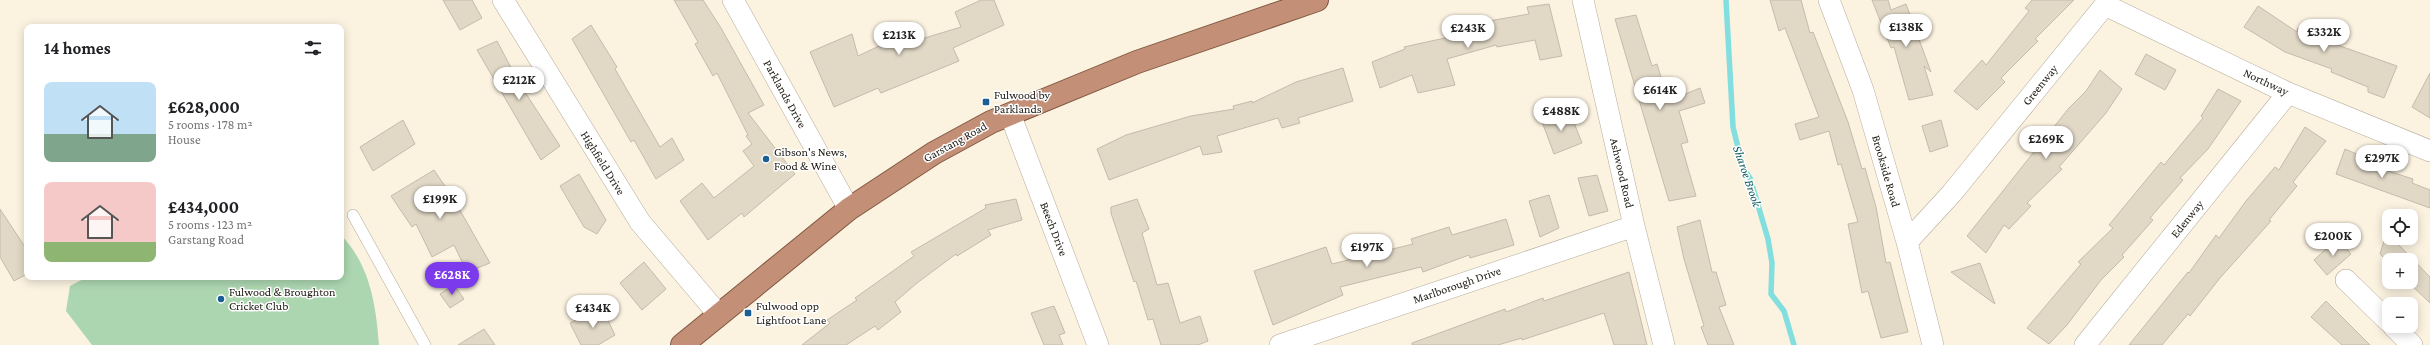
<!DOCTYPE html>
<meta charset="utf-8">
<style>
:root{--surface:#fff;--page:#f2f2f2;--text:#202124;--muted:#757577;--accent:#7c3aed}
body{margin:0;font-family:"Crimson Pro",serif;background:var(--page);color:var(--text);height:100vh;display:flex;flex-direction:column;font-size:15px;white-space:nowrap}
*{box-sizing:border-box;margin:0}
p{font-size:13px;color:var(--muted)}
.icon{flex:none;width:22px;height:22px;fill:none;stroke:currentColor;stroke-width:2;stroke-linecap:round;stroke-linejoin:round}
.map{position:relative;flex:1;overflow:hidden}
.panel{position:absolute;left:24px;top:24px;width:320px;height:256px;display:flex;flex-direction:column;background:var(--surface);border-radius:8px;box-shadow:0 2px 10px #0003}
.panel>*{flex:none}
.buttons{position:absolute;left:2382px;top:209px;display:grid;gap:8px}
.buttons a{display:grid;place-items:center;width:36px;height:36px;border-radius:8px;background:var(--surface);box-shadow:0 2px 10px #0003;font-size:20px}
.price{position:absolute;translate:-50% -34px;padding:0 9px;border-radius:14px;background:#fff;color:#222;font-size:13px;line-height:26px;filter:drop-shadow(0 1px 2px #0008)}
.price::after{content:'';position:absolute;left:50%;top:24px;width:12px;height:9px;margin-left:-6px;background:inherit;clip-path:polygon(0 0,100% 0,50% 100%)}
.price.active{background:var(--accent);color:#fff}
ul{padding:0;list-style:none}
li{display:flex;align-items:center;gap:12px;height:100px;padding:0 20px}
li span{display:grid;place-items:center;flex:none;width:112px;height:80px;border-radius:8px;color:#555}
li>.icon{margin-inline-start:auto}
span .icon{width:48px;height:48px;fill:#fffc;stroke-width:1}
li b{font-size:17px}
h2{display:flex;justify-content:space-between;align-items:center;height:48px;padding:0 20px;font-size:17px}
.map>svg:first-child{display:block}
.green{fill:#acd6b0}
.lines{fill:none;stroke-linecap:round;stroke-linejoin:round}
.stream{stroke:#82dedf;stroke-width:5.5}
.building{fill:#e1d8c6;stroke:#c4bbaa}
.service-casing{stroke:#b5ac9b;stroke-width:12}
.minor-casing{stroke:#b5ac9b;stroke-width:22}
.trunk-casing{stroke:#815740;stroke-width:24}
.service{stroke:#fff;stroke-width:11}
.minor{stroke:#fff;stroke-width:21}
.trunk{stroke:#c39077;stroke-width:22}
.poi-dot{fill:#1a5f94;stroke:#fff;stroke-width:1.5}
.labels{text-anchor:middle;stroke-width:3;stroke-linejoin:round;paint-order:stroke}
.street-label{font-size:12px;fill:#232019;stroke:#fff}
.poi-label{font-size:12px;fill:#232019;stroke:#fff;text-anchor:start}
.water-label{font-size:13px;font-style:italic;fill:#0f5f60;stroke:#fff}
</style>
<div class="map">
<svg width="2430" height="345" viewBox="0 0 2430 345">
<rect width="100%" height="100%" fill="#fbf2e0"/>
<!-- green -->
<path class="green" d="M 341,235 C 370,265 376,305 379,345 L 92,345 L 66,311 L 70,286 L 87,277 L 341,277 Z"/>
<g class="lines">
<!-- stream -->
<path class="stream" d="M 1726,0 L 1733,127 L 1743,168 L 1750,178 L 1768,239 L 1772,263 L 1771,294 L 1784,311 L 1794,345"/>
</g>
<!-- building -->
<path class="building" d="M 443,0 L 472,0 L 482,18 L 460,30 Z
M 674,0 L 703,0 L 721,28 L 764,105 L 748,113 L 795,174 L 744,217 L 742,213 L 708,240 L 680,201 L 702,183 L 714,198 L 754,166 L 743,151 L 752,144 L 746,136 L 748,135 L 717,73 L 713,76 L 695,44 L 698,42 Z
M 981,0 L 994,0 L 1004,25 L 953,48 L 959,61 L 881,93 L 878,88 L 834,107 L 810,52 L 852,34 L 858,56 L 915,29 L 918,40 L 961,27 L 955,12 Z
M 1770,0 L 1801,0 L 1810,33 L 1813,32 L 1848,122 L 1862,169 L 1865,168 L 1876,207 L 1886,263 L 1890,262 L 1908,332 L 1881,338 L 1868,291 L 1862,293 L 1848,224 L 1858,222 L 1841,164 L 1838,165 L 1829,131 L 1800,140 L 1795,124 L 1819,117 L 1785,28 L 1779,31 Z
M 1872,0 L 1888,0 L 1891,10 L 1906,4 L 1931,72 L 1924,66 L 1933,95 L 1909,100 L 1894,47 L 1891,48 Z
M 2032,0 L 2074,0 L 2035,39 L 2038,41 L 2001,78 L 2005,82 L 1977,110 L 1954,91 L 1982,60 L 1986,65 L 2029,11 L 2025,8 Z
M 1549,4 L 1562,56 L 1540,60 L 1535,40 L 1497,47 L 1496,45 L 1447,59 L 1455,85 L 1418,93 L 1412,75 L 1380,88 L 1372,62 L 1405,49 L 1404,47 L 1454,36 L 1490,24 L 1489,21 L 1529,14 L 1527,7 Z
M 2258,6 L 2297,32 L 2298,28 L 2323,37 L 2323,40 L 2397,66 L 2384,98 L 2368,92 L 2368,87 L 2331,72 L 2332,69 L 2285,52 L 2244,27 Z
M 1636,15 L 1652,66 L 1657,64 L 1668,101 L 1700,88 L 1705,103 L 1679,111 L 1688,142 L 1681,144 L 1696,196 L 1669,201 L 1615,19 Z
M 591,25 L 617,67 L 615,69 L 660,147 L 672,138 L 684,160 L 656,179 L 634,140 L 631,142 L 572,39 Z
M 497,41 L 519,83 L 560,146 L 541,160 L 477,50 Z
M 2146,54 L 2176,70 L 2165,90 L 2135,74 Z
M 1343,68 L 1353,101 L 1298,118 L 1300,123 L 1282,128 L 1278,118 L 1217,136 L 1222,152 L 1203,155 L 1200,146 L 1109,180 L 1097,149 L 1126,135 L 1191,116 L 1234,109 L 1233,106 L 1252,101 L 1252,103 L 1296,82 Z
M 2100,70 L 2122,89 L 2106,113 L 2059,167 L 2062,169 L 2027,203 L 2031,206 L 2009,229 L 2004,225 L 1986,253 L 1967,236 L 2069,108 L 2086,91 Z
M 2430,73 L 2430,118 L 2412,107 Z
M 2218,89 L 2241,101 L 2208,149 L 2180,178 L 2183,180 L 2150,218 L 2153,220 L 2122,255 L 2124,257 L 2101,280 L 2067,325 L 2049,344 L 2027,328 L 2081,264 L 2078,262 L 2113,228 L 2109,225 L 2161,162 L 2164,165 L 2203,118 L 2201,116 Z
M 1569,110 L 1582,143 L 1554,154 L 1541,119 Z
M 403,120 L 415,144 L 373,171 L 360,147 Z
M 1941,120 L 1948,146 L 1930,152 L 1922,126 Z
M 2305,127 L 2326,141 L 2293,182 L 2297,186 L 2269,220 L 2271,221 L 2220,278 L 2190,316 L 2188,314 L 2162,345 L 2129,345 L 2188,272 L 2189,273 L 2216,235 L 2219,238 L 2246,201 L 2275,167 L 2279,170 Z
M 2345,149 L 2368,159 L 2366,164 L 2413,179 L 2412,183 L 2430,190 L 2430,208 L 2336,174 Z
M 434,170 L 453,198 L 490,263 L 467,272 L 454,245 L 432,257 L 416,224 L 412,227 L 391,196 Z
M 579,174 L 606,220 L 597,234 L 584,227 L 560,186 Z
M 1597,175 L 1608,211 L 1589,216 L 1578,178 Z
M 1549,195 L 1559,228 L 1540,237 L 1529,201 Z
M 1016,199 L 1022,220 L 988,230 L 991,235 L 957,256 L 956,254 L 917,283 L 895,302 L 901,312 L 878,330 L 875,326 L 846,345 L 802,345 L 830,323 L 827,320 L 857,300 L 855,298 L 914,256 L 911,252 L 986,208 L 985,205 Z
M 1137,199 L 1149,229 L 1142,233 L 1157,285 L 1168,283 L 1180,323 L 1200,316 L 1208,341 L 1198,345 L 1161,345 L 1153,319 L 1148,320 L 1136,281 L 1134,282 L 1111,213 L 1111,207 Z
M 0,209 L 27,250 L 27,274 L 14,281 L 0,257 Z
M 1506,219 L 1514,245 L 1470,258 L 1469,255 L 1423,272 L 1421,267 L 1340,287 L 1343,295 L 1273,325 L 1254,271 L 1326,247 L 1332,264 L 1413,244 L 1411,239 L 1449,227 L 1452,235 Z
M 1700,220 L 1712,272 L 1716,272 L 1726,305 L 1719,307 L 1734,345 L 1708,345 L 1701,327 L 1704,326 L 1684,259 L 1677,227 Z
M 2338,238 L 2351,254 L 2327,275 L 2314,260 Z
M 2384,241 L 2395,241 L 2430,277 L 2430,303 L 2408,282 L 2411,282 L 2411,260 L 2389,260 L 2389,263 L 2380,254 Z
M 644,262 L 666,289 L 642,310 L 620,283 Z
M 1980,263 L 1995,304 L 1951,272 Z
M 1629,272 L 1647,345 L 1614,345 L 1604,313 L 1522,340 L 1522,338 L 1498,345 L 1412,345 L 1412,343 L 1505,309 L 1506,312 L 1543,298 L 1544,301 Z
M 454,285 L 464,299 L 450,308 L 440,294 Z
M 2326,301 L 2370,345 L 2342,345 L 2311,317 Z
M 1054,306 L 1065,333 L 1059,335 L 1063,345 L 1044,345 L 1031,313 Z
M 602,308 L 615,335 L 598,345 L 581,345 L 570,323 Z
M 484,329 L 495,345 L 458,345 Z"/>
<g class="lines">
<!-- service casing -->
<g class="service-casing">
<path id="service" d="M 353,215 L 425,345"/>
</g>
<!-- minor casing -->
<g class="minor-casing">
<path id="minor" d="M 503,0 L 640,222 L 719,315
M 733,0 L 849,209
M 1583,0 L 1634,226 L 1664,345
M 1829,0 L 1863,90 L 1907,242 L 1933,345
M 2105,5 L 2288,93 L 2430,151
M 1010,114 L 1098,345
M 1907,242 L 1952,193 L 2109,0
M 2346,280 L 2389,322
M 2393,326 L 2412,345
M 1280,345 L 1634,226
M 2085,345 L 2288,93"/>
</g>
<!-- trunk casing -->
<g class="trunk-casing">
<path id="trunk" d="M 682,345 L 849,209 L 934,153 L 991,122 L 1137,62 L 1317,0"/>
</g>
<!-- service -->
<use href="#service" class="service"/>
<!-- minor -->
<use href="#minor" class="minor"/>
<!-- trunk -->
<use href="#trunk" class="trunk"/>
</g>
<!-- markers -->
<g class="poi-dot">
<rect x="982" y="98" width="8" height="8" rx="2"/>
<circle cx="766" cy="159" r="4"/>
<circle cx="221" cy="299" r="4"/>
<rect x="744" y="309" width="8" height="8" rx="2"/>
</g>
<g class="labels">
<!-- street labels -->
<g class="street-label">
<text transform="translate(2266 82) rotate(25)" y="4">Northway</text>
<text transform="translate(2040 85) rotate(-51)" y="4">Greenway</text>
<text transform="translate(785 94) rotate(61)" y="4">Parklands Drive</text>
<text transform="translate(955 142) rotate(-29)" y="4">Garstang Road</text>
<text transform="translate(603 163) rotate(58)" y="4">Highfield Drive</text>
<text transform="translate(1886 171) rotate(74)" y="4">Brookside Road</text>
<text transform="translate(1622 173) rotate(77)" y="4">Ashwood Road</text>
<text transform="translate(2187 219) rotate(-51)" y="4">Edenway</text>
<text transform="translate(1054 229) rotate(69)" y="4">Beech Drive</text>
<text transform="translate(1457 285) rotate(-19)" y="4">Marlborough Drive</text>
</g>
<!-- poi labels -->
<g class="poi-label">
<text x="994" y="99">Fulwood by<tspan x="994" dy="14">Parklands</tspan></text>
<text x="774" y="156">Gibson's News,<tspan x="774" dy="14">Food &amp; Wine</tspan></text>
<text x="229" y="296">Fulwood &amp; Broughton<tspan x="229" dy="14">Cricket Club</tspan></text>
<text x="756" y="310">Fulwood opp<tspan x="756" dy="14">Lightfoot Lane</tspan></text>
</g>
<!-- water labels -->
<g class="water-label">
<text transform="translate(1748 176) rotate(71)" y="5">Sharoe Brook</text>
</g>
</g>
</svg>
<div class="buttons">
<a><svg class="icon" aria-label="locate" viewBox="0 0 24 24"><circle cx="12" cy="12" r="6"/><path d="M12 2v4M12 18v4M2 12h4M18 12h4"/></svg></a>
<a>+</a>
<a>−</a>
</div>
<b class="price" style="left:1906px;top:48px">£138K</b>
<b class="price" style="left:1468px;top:49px">£243K</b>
<b class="price" style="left:2324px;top:53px">£332K</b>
<b class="price" style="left:899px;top:56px">£213K</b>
<b class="price" style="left:519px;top:101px">£212K</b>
<b class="price" style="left:1660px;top:111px">£614K</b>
<b class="price" style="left:1561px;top:132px">£488K</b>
<b class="price" style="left:2046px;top:160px">£269K</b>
<b class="price" style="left:2382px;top:179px">£297K</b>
<b class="price" style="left:440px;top:220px">£199K</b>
<b class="price" style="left:2333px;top:257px">£200K</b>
<b class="price" style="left:1367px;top:268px">£197K</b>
<b class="price active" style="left:452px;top:296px">£628K</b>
<b class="price" style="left:593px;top:329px">£434K</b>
<section class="panel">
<h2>14 homes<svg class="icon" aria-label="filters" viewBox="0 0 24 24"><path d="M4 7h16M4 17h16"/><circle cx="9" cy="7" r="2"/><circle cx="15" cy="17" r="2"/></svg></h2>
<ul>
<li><span style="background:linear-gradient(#bfe0f5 65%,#7fa58c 0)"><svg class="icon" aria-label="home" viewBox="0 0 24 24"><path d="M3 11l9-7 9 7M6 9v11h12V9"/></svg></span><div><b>£628,000</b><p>5 rooms · 178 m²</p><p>House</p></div></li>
<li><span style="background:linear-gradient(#f6c9c9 75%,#8fb573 0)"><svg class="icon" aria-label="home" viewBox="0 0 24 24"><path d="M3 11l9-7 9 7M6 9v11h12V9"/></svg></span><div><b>£434,000</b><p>5 rooms · 123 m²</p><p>Garstang Road</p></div></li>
</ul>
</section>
</div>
